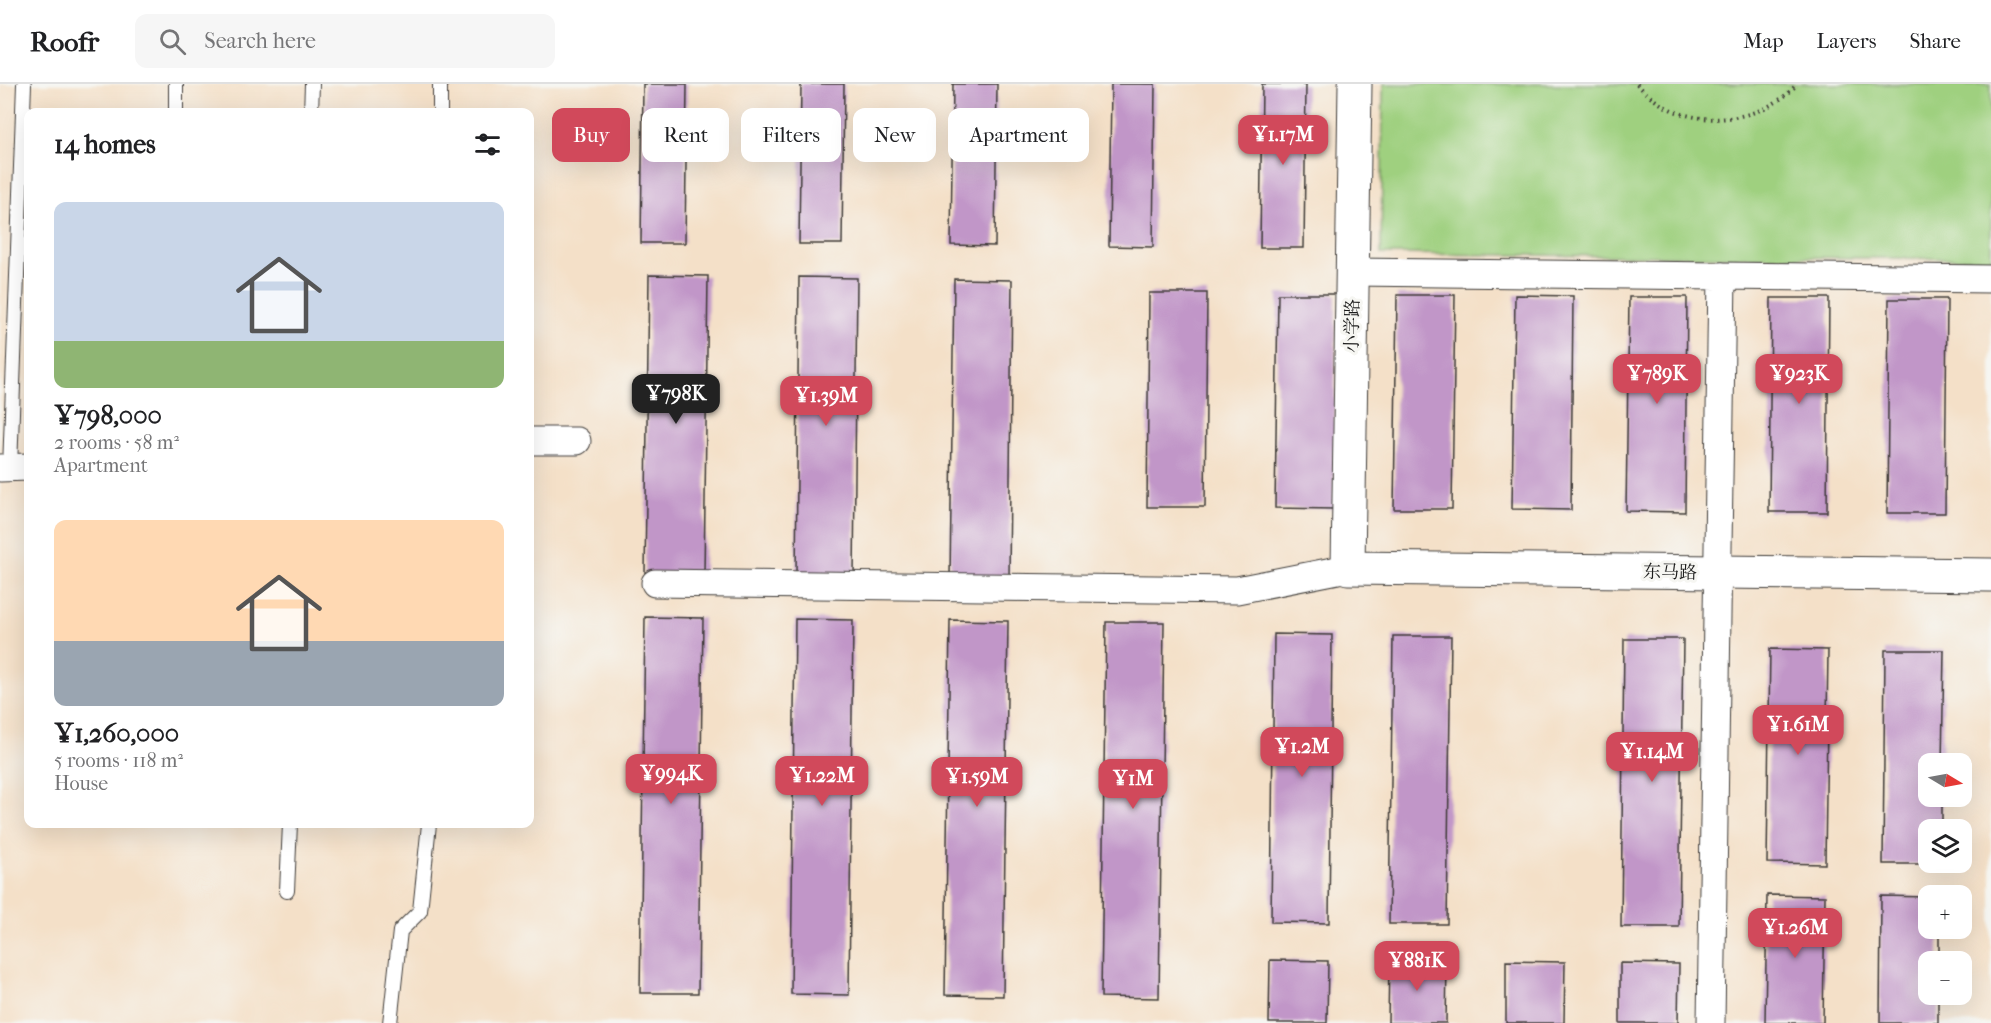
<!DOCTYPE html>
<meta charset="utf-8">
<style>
:root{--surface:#fff;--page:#f6f6f6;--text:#202124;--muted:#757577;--line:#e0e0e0;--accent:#d1495b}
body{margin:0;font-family:"IM FELL French Canon","Noto Serif SC",serif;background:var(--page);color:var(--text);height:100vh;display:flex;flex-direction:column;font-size:22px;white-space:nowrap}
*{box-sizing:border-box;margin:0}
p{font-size:20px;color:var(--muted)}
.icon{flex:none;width:33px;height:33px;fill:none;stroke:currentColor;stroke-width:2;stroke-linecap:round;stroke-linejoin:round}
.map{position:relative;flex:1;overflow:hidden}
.sheet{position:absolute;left:24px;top:24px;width:510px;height:720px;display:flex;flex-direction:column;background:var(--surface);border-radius:12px;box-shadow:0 6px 24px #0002}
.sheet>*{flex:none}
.hud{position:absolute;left:552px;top:24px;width:570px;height:54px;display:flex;gap:12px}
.needle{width:39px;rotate:100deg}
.tools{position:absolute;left:1918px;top:669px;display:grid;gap:12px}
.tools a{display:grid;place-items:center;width:54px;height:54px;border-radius:12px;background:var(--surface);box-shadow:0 6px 24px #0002;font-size:30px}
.price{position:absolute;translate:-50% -51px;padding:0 14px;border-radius:12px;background:var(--accent);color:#fff;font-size:20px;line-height:39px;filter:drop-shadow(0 2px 3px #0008)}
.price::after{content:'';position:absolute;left:50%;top:36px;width:18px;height:14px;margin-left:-9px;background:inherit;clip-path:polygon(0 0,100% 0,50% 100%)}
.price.on{background:#222;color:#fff}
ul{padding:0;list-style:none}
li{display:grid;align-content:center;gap:12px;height:318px;padding:0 30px}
li span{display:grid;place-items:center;height:186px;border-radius:12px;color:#555}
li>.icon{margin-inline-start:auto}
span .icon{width:108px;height:108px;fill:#fffc;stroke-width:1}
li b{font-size:26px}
h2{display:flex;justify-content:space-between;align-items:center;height:72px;padding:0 30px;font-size:26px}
.tag{padding:0 21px;border-radius:12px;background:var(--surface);box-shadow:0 6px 24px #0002;font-size:21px;line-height:54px}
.tag.on{background:var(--accent);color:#fff}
header{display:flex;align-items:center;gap:36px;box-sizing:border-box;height:84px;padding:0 30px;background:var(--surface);border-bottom:2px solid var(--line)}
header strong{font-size:28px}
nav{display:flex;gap:33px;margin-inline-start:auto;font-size:21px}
.search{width:420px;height:54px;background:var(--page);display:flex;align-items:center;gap:15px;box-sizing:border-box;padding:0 21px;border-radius:12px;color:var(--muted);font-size:22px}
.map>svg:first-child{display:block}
.green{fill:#9fd07f;stroke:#5e764e;stroke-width:1.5}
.building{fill:#c196c8}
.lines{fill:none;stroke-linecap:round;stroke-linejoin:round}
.lane-casing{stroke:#3c3936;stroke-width:16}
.street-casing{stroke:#3c3936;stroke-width:29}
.secondary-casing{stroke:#3c3936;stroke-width:35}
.path{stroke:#3c3936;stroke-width:4;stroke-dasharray:1.5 4.5;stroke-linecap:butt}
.lane{stroke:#fff;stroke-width:14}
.street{stroke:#fff;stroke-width:27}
.secondary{stroke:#fff;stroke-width:33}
.labels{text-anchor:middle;stroke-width:6;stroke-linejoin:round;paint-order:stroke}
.street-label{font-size:18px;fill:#1c1c1c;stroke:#f6f6f2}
</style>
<header>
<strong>Roofr</strong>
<div class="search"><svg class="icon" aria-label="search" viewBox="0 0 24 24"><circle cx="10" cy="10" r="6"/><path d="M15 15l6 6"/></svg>Search here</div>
<nav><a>Map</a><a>Layers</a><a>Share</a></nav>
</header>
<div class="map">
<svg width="1991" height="939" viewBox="0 0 1991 939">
<rect width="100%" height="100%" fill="#f6f6f2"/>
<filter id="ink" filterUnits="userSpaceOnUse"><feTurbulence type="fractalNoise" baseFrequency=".0167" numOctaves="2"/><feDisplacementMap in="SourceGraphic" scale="12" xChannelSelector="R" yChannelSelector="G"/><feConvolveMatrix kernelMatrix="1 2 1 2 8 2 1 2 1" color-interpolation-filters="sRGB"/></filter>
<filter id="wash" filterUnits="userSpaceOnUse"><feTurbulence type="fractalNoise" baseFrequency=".008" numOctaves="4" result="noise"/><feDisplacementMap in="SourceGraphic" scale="24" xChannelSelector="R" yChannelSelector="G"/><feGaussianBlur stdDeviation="1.35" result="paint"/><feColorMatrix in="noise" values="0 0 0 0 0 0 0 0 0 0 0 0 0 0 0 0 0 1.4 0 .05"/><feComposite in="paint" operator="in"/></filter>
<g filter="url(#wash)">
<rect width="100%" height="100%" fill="#f4e0c8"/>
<!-- green -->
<path class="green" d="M 1383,0 L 1991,0 L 1991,175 L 1381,170 Z"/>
<g id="blocks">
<!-- building -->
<path class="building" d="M 643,0 L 687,0 L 685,159 L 641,159 Z
M 801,0 L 844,0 L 842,160 L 799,160 Z
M 953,0 L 997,0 L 995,162 L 951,161 Z
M 1111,0 L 1155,0 L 1153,163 L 1109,162 Z
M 1262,0 L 1306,0 L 1304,164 L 1260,164 Z
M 649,191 L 708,192 L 704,491 L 645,490 Z
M 799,193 L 857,194 L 854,493 L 796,492 Z
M 954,195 L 1012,196 L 1009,495 L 950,494 Z
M 1149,209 L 1207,209 L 1205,423 L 1147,423 Z
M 1278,210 L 1336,210 L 1334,425 L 1275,424 Z
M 1397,211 L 1455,211 L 1452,425 L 1394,425 Z
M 1515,211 L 1573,212 L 1571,426 L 1512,425 Z
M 1629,213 L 1687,213 L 1685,428 L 1626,427 Z
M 1771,214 L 1829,214 L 1827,428 L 1769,428 Z
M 1889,215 L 1947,215 L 1945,429 L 1887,429 Z
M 645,533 L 703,534 L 698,909 L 640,909 Z
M 795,535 L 853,536 L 849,911 L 791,910 Z
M 950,536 L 1008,537 L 1003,912 L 945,911 Z
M 1106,538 L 1164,538 L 1159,914 L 1101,913 Z
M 1274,550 L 1332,551 L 1329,839 L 1271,838 Z
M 1393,552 L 1451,552 L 1447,840 L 1389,840 Z
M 1624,555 L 1683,555 L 1679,843 L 1621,843 Z
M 1770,565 L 1828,566 L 1825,780 L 1767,779 Z
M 1885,566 L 1944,566 L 1942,680 L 1929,680 L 1929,712 L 1942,712 L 1942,746 L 1929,746 L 1929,780 L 1883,780 Z
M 1767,811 L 1825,812 L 1823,939 L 1765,939 Z
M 1881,812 L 1929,813 L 1929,844 L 1939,844 L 1939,878 L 1929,878 L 1929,910 L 1938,910 L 1938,939 L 1880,939 Z
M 1270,876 L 1328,877 L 1327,939 L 1269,939 Z
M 1389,877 L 1447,878 L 1446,939 L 1388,939 Z
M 1506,877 L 1565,878 L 1564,939 L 1506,939 Z
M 1620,879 L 1679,880 L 1678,939 L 1620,939 Z"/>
</g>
</g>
<g filter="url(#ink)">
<use href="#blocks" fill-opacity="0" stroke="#3c3936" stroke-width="1.5"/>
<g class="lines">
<!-- lane casing -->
<g class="lane-casing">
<path id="lane" d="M 176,28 L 176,0
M 311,28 L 312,0
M 440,28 L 440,0
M 10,384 L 24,0
M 287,807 L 290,740
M 390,939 L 400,847 L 420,827 L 429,740"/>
</g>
<!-- street casing -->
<g class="street-casing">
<path id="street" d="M 1352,188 L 1991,195
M 530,357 L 577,357
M 0,384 L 28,383
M 655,499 L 1237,506 L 1348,484
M 1711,939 L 1722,192"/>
</g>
<!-- secondary casing -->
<g class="secondary-casing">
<path id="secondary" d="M 1355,0 L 1348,484 L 1991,491"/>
</g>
<!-- path -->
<path class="path" d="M 1637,0 C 1649,13 1665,25 1683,30 C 1721,42 1771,31 1797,0"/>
<!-- lane -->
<use href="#lane" class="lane"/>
<!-- street -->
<use href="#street" class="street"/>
<!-- secondary -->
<use href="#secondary" class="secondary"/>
</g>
</g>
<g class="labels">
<!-- street labels -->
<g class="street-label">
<text transform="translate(1352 242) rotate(-89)" y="6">小学路</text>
<text transform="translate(1670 488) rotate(1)" y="6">东马路</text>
</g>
</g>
</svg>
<div class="tools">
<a><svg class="needle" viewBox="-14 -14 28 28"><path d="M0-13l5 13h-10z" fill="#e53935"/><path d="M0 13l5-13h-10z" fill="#757577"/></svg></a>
<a><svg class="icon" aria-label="layers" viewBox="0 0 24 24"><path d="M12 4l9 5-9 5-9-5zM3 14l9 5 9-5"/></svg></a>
<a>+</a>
<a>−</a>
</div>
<b class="price" style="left:1283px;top:82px">¥1.17M</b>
<b class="price" style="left:1657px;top:321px">¥789K</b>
<b class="price" style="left:1799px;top:321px">¥923K</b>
<b class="price on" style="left:676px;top:341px">¥798K</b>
<b class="price" style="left:826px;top:343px">¥1.39M</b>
<b class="price" style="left:1798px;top:672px">¥1.61M</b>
<b class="price" style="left:1302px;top:694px">¥1.2M</b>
<b class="price" style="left:1652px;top:699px">¥1.14M</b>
<b class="price" style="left:671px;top:721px">¥994K</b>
<b class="price" style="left:822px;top:723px">¥1.22M</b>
<b class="price" style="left:977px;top:724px">¥1.59M</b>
<b class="price" style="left:1133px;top:726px">¥1M</b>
<b class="price" style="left:1795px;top:875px">¥1.26M</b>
<b class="price" style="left:1417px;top:908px">¥881K</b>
<div class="hud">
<a class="tag on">Buy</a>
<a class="tag">Rent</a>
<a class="tag">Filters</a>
<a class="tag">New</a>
<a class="tag">Apartment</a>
</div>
<section class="sheet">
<h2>14 homes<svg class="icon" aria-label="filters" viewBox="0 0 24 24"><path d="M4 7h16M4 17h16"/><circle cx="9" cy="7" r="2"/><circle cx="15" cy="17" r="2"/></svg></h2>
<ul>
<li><span style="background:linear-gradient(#c9d6e8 75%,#8fb573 0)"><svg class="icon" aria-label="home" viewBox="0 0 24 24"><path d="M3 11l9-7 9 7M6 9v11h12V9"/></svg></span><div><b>¥798,000</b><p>2 rooms · 58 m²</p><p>Apartment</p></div></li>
<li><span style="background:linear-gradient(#ffd9b3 65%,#9aa5b1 0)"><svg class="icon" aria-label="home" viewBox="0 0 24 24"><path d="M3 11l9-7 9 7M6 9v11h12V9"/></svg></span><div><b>¥1,260,000</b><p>5 rooms · 118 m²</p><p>House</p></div></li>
</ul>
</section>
</div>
